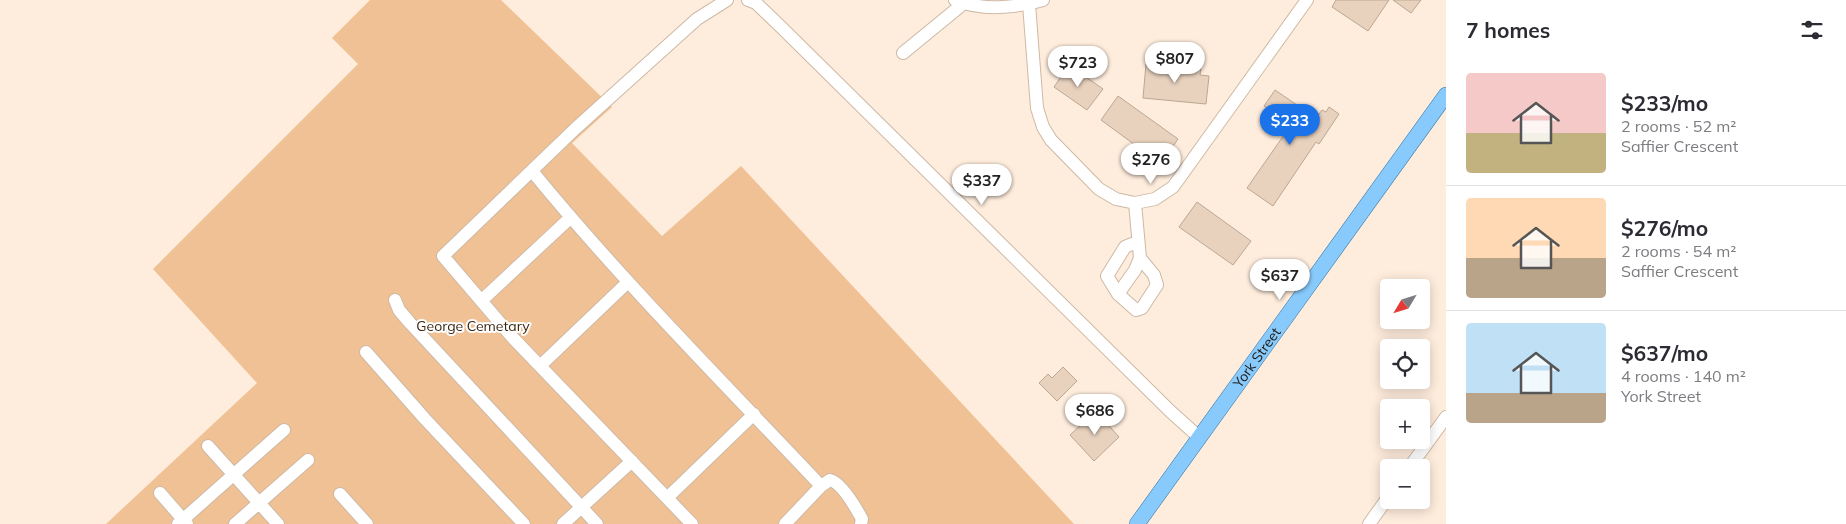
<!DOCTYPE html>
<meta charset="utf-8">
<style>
:root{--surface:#fff;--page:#f2f2f3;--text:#2b2b33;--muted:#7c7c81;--line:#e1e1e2;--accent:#1a73e8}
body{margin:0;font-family:Mulish,sans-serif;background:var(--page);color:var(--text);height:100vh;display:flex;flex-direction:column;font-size:19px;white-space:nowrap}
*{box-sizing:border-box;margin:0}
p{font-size:16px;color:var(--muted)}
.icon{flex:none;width:28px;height:28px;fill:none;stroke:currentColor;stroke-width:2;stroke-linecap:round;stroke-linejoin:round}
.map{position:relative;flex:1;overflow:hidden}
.details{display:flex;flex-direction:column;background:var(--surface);width:400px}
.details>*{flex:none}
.needle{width:32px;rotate:232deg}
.buttons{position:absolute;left:1380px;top:279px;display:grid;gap:10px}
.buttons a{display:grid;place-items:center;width:50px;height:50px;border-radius:5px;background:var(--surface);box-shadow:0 2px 12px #0003;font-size:25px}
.price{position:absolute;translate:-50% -42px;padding:0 11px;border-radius:18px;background:#fff;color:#222;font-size:16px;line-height:32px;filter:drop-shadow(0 1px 2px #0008)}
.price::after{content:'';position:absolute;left:50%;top:30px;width:15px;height:11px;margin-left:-8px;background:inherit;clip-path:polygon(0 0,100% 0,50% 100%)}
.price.selected{background:var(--accent);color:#fff}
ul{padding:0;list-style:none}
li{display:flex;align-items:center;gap:15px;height:125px;padding:0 20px}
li+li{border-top:1px solid var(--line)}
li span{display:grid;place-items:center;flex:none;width:140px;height:100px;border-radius:5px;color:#555}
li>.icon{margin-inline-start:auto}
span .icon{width:60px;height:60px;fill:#fffc;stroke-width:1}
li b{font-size:21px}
h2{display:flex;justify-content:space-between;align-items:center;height:60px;padding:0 20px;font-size:21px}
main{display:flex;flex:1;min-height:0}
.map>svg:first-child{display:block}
.green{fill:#f0c194}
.building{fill:#e8d2be;stroke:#bca793}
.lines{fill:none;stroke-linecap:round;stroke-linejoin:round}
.minor-casing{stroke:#ceb9a5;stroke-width:14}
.major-casing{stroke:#2f75a8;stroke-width:16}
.minor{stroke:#fff;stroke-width:12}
.major{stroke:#88cafc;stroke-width:15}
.labels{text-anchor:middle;stroke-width:4;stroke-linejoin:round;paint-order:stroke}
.park-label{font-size:14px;fill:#3c2711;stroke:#fdfdfd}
.street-label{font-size:14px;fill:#1f1810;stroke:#fdfdfd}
</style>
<main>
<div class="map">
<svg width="1446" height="524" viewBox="0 0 1446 524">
<rect width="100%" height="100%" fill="#feecdc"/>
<!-- green -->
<path class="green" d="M 370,0 L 501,0 L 612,107 L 572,143 L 662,236 L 741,166 L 1074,524 L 106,524 L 257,383 L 153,269 L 358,64 L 332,38 Z"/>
<!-- building -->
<path class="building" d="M 1336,0 L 1389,0 L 1368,31 L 1332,7 Z
M 1393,0 L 1421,0 L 1411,13 Z
M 1146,64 L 1201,69 L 1200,75 L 1209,76 L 1206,104 L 1143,98 Z
M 1069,65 L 1103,89 L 1087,110 L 1054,87 Z
M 1275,90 L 1316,118 L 1322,110 L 1326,112 L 1329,107 L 1339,114 L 1319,144 L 1316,142 L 1273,206 L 1247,188 L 1291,125 L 1264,106 Z
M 1118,96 L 1178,139 L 1161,164 L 1101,120 Z
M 1197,202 L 1251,241 L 1233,265 L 1179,227 Z
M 1063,367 L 1077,381 L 1057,401 L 1039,383 L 1048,374 L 1052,378 Z
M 1096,411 L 1119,437 L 1094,461 L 1070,435 Z"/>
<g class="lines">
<!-- minor casing -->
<g class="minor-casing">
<path id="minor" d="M 748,0 L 756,3 L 782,28 L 1170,411 L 1200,438
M 955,0 C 982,11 1016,8 1043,0
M 1029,4 L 1037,108 L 1043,127 L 1051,140 L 1099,189 L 1116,199 L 1135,203 L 1155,199 L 1173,187 L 1307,0
M 903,53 L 964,3
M 532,171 C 622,281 723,382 821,486 L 830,480 C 842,483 856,508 862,519 L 861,524
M 1138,244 L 1132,244 L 1125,247 L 1107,276 L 1118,294 L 1136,310 L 1142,308 L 1157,285 L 1154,275 L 1140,258
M 1118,294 L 1135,270 L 1140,258 L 1135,203
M 395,300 L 399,310 L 410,323 L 597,524
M 481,301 L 570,218
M 366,352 L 425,419 L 524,524
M 540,366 L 628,282
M 208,446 L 278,524
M 1409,468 L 1446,417
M 160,493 L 187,524
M 340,494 L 367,524
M 667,498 L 754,414
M 178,524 L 284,430
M 235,524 L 308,460
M 563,524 L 632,461
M 692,524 L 513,338 L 443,256 L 576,128 L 697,19 L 727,0
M 785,524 L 821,486
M 1369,524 L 1389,496"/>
</g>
<!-- major casing -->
<g class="major-casing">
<g id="major">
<path id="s1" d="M 1137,524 L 1446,95"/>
</g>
</g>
<!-- minor -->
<use href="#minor" class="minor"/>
<!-- major -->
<use href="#major" class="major"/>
</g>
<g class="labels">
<!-- park labels -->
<g class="park-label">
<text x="473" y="331">George Cemetary</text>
</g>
<!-- street labels -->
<g class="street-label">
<text dy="5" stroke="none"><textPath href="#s1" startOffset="205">York Street</textPath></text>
</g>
</g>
</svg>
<div class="buttons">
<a><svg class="needle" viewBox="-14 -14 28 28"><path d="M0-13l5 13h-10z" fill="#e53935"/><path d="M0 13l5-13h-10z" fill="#7c7c81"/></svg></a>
<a><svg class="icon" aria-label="locate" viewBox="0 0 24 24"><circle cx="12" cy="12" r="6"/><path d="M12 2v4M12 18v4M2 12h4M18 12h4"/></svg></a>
<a>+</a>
<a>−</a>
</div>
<b class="price" style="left:1175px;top:84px">$807</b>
<b class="price" style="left:1078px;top:88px">$723</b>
<b class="price selected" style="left:1290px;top:146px">$233</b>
<b class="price" style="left:1151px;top:185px">$276</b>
<b class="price" style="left:982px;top:206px">$337</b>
<b class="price" style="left:1280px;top:301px">$637</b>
<b class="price" style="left:1095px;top:436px">$686</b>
</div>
<section class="details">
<h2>7 homes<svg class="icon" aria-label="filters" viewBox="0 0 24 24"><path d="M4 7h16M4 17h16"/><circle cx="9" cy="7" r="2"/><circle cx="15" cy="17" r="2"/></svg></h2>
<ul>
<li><span style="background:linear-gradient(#f6c9c9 60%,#c2b280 0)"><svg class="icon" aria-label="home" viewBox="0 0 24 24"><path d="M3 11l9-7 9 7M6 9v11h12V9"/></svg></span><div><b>$233/mo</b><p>2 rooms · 52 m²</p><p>Saffier Crescent</p></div></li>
<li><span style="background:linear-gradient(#ffd9b3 60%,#b9a48a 0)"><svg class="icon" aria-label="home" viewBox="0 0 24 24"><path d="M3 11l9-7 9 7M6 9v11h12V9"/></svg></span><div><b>$276/mo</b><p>2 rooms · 54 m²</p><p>Saffier Crescent</p></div></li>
<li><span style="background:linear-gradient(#bfe0f5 70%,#b9a48a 0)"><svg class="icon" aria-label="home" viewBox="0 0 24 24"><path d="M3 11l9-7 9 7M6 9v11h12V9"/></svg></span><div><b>$637/mo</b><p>4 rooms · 140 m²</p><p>York Street</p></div></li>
</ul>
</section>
</main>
